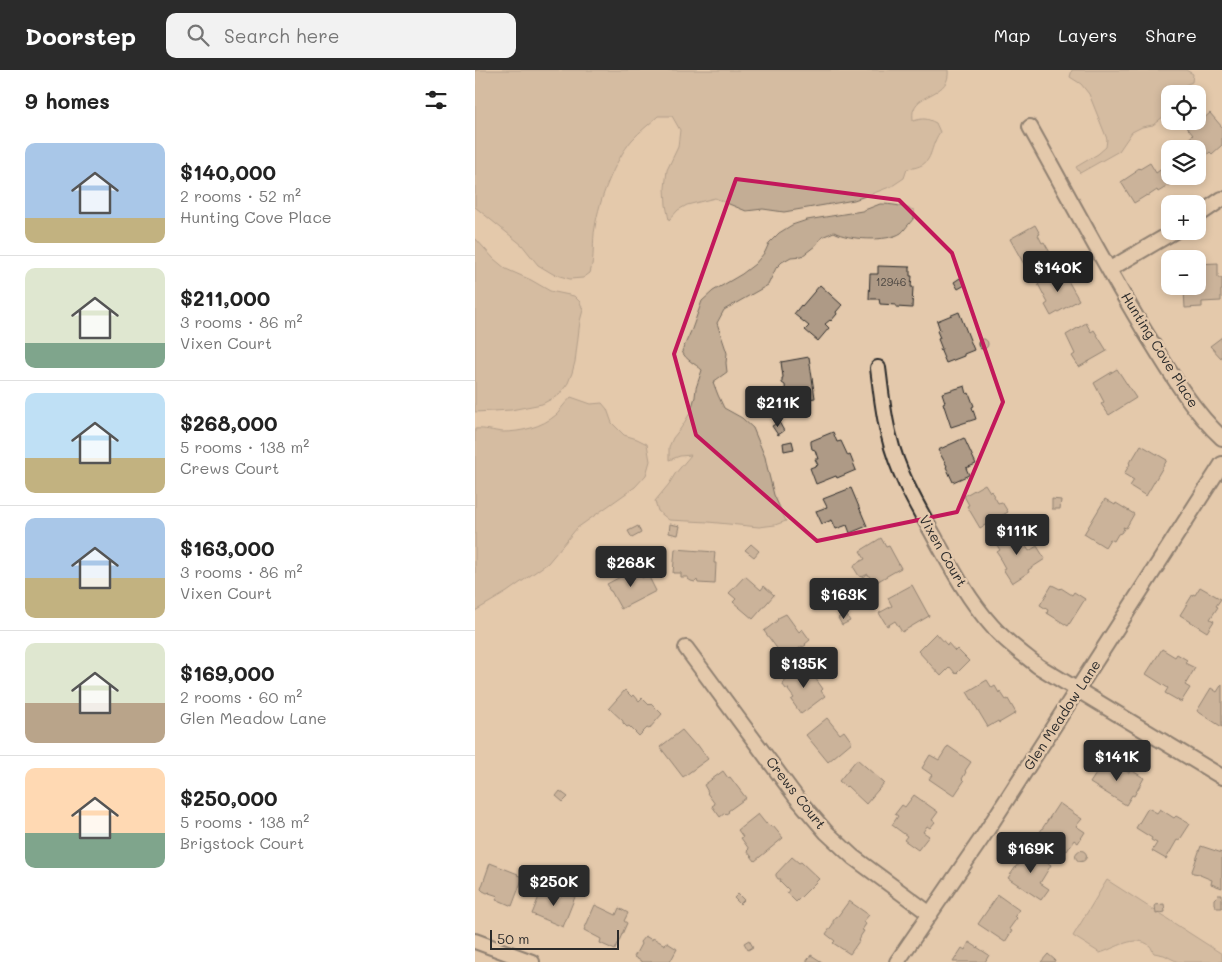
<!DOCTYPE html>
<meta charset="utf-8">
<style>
:root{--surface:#fff;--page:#f2f2f2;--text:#222;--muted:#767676;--line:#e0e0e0;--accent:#2b2b2b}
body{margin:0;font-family:Mali,sans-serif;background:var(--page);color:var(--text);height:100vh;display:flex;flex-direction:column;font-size:19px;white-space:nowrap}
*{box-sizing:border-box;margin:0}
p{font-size:16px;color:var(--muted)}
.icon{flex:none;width:28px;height:28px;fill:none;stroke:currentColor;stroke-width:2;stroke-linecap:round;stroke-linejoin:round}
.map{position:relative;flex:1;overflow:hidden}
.details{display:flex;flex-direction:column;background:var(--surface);width:475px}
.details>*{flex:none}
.controls{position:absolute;left:686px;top:15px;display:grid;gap:10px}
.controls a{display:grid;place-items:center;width:45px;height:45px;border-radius:10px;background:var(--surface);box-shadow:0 2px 8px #0003;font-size:25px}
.scale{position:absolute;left:15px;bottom:12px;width:129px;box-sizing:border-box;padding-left:5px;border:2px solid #2b2b2b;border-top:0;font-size:14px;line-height:18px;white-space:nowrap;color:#2b2b2b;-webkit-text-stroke:4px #e4c9ac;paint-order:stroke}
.price{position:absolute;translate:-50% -42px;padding:0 11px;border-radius:5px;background:var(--accent);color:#fff;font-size:16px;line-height:32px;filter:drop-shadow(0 1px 2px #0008)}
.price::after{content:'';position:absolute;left:50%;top:30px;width:15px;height:11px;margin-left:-8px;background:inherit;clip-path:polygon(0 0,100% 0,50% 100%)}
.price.selected{background:#222;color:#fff}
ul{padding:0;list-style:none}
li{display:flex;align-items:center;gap:15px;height:125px;padding:0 25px}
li+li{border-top:1px solid var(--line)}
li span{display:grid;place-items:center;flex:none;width:140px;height:100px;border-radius:10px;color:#555}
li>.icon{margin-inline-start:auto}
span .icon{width:60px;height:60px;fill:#fffc;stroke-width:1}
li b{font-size:21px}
h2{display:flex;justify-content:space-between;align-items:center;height:60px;padding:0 25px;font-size:21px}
header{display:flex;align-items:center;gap:30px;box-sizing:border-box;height:70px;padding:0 25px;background:var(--accent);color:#fff}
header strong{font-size:24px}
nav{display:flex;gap:28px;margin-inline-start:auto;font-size:18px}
.search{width:350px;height:45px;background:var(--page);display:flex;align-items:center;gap:12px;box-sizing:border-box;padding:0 18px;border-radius:10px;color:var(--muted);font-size:19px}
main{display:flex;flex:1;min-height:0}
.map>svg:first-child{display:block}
.green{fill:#c3ad95;stroke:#776c60}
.building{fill:#ae9a86;stroke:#2b2b2b}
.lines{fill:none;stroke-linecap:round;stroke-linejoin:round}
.street-casing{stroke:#2b2b2b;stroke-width:18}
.street{stroke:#e4c9ac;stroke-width:14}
.marked{fill:none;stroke:#c2185b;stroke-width:4;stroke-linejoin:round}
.labels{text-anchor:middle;stroke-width:5;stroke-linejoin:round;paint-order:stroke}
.number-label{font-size:11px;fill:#4c4742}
.street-label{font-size:14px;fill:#2b2b2b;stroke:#e4c9ac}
</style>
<header>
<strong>Doorstep</strong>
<div class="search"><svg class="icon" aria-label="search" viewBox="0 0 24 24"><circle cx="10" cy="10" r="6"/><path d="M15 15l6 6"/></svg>Search here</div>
<nav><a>Map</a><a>Layers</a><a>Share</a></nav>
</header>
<main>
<section class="details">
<h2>9 homes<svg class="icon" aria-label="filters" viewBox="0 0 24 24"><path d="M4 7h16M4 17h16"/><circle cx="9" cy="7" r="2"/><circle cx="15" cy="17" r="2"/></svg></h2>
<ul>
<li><span style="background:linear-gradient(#a9c7e8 75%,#c2b280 0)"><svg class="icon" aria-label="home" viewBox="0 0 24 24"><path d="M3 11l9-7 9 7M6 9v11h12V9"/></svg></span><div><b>$140,000</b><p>2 rooms · 52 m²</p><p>Hunting Cove Place</p></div></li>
<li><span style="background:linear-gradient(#dfe7d0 75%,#7fa58c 0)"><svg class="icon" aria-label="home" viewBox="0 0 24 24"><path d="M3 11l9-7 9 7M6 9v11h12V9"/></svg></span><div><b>$211,000</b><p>3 rooms · 86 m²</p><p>Vixen Court</p></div></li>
<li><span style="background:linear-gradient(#bfe0f5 65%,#c2b280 0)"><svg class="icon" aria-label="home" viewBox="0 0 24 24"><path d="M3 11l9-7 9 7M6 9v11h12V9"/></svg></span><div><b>$268,000</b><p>5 rooms · 138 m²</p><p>Crews Court</p></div></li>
<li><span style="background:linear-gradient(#a9c7e8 60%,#c2b280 0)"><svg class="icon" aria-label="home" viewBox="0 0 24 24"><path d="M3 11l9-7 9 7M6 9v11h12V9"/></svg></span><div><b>$163,000</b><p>3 rooms · 86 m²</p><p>Vixen Court</p></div></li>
<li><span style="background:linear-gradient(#dfe7d0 60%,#b9a48a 0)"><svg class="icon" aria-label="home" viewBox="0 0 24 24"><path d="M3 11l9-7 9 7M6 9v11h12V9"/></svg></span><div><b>$169,000</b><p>2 rooms · 60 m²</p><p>Glen Meadow Lane</p></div></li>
<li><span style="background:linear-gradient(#ffd9b3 65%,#7fa58c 0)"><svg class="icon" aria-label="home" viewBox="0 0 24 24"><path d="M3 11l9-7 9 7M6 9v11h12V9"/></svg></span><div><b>$250,000</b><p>5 rooms · 138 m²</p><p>Brigstock Court</p></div></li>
</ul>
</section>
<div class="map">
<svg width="747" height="892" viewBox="0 0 747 892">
<rect width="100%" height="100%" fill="#e4c9ac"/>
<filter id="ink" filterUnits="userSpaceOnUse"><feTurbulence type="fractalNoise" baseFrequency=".02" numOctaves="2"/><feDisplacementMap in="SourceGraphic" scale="10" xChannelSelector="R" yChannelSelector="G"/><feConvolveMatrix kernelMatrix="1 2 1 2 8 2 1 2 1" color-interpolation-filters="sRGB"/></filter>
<g filter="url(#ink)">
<!-- green -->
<path class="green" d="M 0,0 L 473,0 C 476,25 444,23 439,39 C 437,42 438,47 438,51 C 449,48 451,48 461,53 L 465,62 C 452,81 461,96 432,99 L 429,108 L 417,116 L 399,123 L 379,130 L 309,142 L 288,139 L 271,141 L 254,134 L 240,128 L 212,135 L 203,140 L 194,150 L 191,135 L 190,118 L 192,100 L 203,77 L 205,60 L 197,46 L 183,46 C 175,54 165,61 157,70 C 140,90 124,130 120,157 C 117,172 120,188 115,203 L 108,208 L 95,209 L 78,204 L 63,195 L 47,175 L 0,137 Z
M 597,0 L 711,0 L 718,4 L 717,12 C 699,20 686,25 689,46 L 678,55 L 667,57 L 657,62 L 644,81 L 605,103 L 601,97 L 623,84 L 631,77 L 632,69 L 614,24 L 606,14 L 595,7 Z
M 405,134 C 417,134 427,136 439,140 C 441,147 438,149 434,154 C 431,157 429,161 426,163 C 413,172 373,170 359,162 L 347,167 L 340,176 L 327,186 L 316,187 L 307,192 L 301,198 L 293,215 L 249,240 L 242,253 L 252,283 L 251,293 L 252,302 L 238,312 L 243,325 L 249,338 L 267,348 L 278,358 L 290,387 L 293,401 L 299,425 L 311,451 L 300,455 L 284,457 L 233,452 L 194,450 L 183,441 L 180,431 L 194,414 L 200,404 L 216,385 L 205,386 L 194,390 L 194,377 L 198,368 L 206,358 L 215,343 L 220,327 L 221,318 L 227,300 C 221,294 210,290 207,281 L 217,259 L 227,231 L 238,221 L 267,204 L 280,194 L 290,182 L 294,173 L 304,163 L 317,155 L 332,150 L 387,141 Z
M 0,168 L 19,189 L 31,199 L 56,210 L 75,221 L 99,226 L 105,232 L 108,240 L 105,251 L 100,292 L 97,303 L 93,313 L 84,325 L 67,334 L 36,340 L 0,342 Z
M 96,327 L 116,334 L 127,333 L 132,339 L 137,353 L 149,365 L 162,369 L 172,374 L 175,391 L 171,405 L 160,417 L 102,458 L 73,493 L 32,522 L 0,541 L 0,359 C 10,358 18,361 28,362 C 46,362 67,357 81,345 C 84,343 85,339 88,336 C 90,333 94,330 96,327 Z
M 632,810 L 747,884 L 747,892 L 703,892 L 689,885 L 679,883 C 677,881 677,878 675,876 C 661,863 639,879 625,883 L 598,866 Z"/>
<!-- building -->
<path class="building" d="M 735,43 L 747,57 L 747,75 L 737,84 L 735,82 L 728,88 L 722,82 L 722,79 L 720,79 L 712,70 L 718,65 L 710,55 L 715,51 L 722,51 L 722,47 L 726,51 Z
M 675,93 L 681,103 L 688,98 L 698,113 L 683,122 L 682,120 L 673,126 L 672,125 L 659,133 L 646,112 L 661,102 L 660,101 L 664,98 L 665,99 Z
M 560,155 L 565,164 L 563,165 L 567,173 L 569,172 L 577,186 L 554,199 L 552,195 L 550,196 L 535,169 Z
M 743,193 L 743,208 L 747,208 L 747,220 L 746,220 L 746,231 L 727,232 L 727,237 L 710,238 L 709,220 L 714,220 L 714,216 L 722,216 L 722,194 Z
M 403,196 L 435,197 L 435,206 L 437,206 L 436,217 L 438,217 L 437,238 L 421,237 L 421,235 L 405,234 L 404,229 L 394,229 L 395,204 L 403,204 Z
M 587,200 L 604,230 L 576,246 L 570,235 L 573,233 L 563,214 Z
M 485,208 L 490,215 L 483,219 L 479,212 Z
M 345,215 L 367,235 L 361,242 L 362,244 L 356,251 L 355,250 L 350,254 L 354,258 L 343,271 L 330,260 L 334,256 L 319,244 L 326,235 L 327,236 Z
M 484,242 L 499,280 L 489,284 L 489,286 L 471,293 L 465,279 L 467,279 L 463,269 L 465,268 L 462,261 L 465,260 L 462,251 Z
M 611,253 L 616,262 L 619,260 L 632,281 L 604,297 L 597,286 L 600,284 L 591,265 Z
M 747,267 L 747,289 L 735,276 Z
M503 274a5 5 0 1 1 10 0a5 5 0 1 1-10 0Z
M 334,287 L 340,328 L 321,331 L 320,323 L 311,324 L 310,315 L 307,313 L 307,309 L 308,307 L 306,292 Z
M 642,299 L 661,328 L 634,345 L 626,334 L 629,332 L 619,313 Z
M 490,316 L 492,324 L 494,323 L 499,336 L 497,337 L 501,349 L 476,357 L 468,333 L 470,332 L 467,323 Z
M 304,352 L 309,361 L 303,365 L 297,356 Z
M 358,362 L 362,372 L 366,371 L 373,386 L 375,385 L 381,400 L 362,408 L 361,406 L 341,414 L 335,398 L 343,395 L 340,389 L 343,389 L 340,380 L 337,379 L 336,374 L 336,371 Z
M 489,368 L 501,394 L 491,398 L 494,405 L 478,412 L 471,397 L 472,396 L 463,380 Z
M 317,371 L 319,379 L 309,381 L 308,373 Z
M 666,375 L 692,390 L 671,426 L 655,416 L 659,410 L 649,404 L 655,394 L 654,393 L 656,389 L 657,390 Z
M 510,414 L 515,422 L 516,421 L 523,433 L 527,432 L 533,442 L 505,458 L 492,436 L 494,435 L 489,426 Z
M 376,418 L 392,456 L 375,463 L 372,455 L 361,459 L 357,450 L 347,454 L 341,441 L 352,437 L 348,429 Z
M 577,429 L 586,430 L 585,439 L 577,439 Z
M 630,429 L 640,435 L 641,433 L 659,444 L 651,458 L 648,457 L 649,459 L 646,463 L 643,464 L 639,471 L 635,469 L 630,477 L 609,464 Z
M 195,454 L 205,456 L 203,465 L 194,463 Z
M 163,456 L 166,463 L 157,468 L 153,461 Z
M 540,459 L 554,481 L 562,476 L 570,489 L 553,500 L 554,502 L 537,513 L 528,499 L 530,498 L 525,489 L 526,488 L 522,482 L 525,480 L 520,472 Z
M 406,468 L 411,477 L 414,476 L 426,498 L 398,514 L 393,504 L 387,507 L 384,506 L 379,498 L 380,494 L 390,489 L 385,481 Z
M 276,474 L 284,481 L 279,487 L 270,480 Z
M 200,479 L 240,482 L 239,493 L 241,493 L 240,514 L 223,513 L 222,510 L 220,512 L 216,511 L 213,509 L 213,507 L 206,507 L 206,503 L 198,503 Z
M 162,498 L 167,508 L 173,505 L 181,521 L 146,539 L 136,521 L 135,521 L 133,518 L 134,517 L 132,514 Z
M 270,506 L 286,520 L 289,516 L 299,525 L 278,549 L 258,532 L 261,529 L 254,523 Z
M 437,515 L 454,546 L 427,562 L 420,551 L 412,556 L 404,543 L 417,536 L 413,528 Z
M 577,515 L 585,519 L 586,518 L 597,525 L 599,522 L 610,529 L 593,556 L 572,543 L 573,540 L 565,535 Z
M 725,517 L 746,529 L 741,536 L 743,537 L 735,549 L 739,551 L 732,562 L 705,545 L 718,524 L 720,525 Z
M 369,527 L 373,535 L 365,540 L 361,531 Z
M 311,544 L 324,562 L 327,559 L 335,570 L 330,574 L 331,575 L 328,577 L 327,576 L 310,589 L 289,561 L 302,551 L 303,548 Z
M 371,544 L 375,551 L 367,555 L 363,548 Z
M 461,563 L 472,575 L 473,573 L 480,581 L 482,579 L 494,591 L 481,604 L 475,597 L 466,606 L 443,581 Z
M 687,579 L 700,587 L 702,584 L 712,590 L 710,593 L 720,598 L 710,615 L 715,618 L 706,632 L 690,623 L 693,618 L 671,604 Z
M 331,595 L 348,619 L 346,621 L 350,626 L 326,644 L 316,630 L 319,628 L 313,620 L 314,619 L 311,619 L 308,615 L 309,611 Z
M 512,610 L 517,618 L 520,616 L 524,623 L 525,621 L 531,630 L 533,629 L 541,643 L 524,653 L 523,651 L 513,657 L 492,622 Z
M 747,614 L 747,657 L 722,641 L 736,618 L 742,622 Z
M 150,620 L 157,627 L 159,625 L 164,631 L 167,628 L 174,635 L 176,633 L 187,644 L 174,659 L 172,658 L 164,666 L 154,656 L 152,657 L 148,653 L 148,651 L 134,638 Z
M 352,648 L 365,664 L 369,661 L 377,672 L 353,692 L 331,665 Z
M 207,660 L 220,675 L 222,674 L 233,689 L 208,707 L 185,677 Z
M 473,676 L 496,692 L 490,701 L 491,702 L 487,709 L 489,711 L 479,726 L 454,709 L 457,705 L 447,698 L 455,685 L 464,690 Z
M 382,689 L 409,713 L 391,734 L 372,716 L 371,717 L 364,711 Z
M 628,693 L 637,698 L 640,694 L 654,703 L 656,700 L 669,708 L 659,726 L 657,725 L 651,735 L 615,713 Z
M 248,701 L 253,708 L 255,707 L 271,728 L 253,741 L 254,742 L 251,744 L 250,743 L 245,747 L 237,736 L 240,734 L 232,723 L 233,722 L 229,715 Z
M 85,721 L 93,727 L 88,732 L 81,726 Z
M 439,725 L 463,742 L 457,750 L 460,752 L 455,758 L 452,756 L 448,762 L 454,766 L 443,780 L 429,770 L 432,766 L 417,755 L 423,746 L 420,744 L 427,735 L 430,737 Z
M 584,733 L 607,749 L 601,756 L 610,762 L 603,773 L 599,770 L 592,781 L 565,762 Z
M 673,738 L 682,743 L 685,739 L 699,748 L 701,746 L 715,754 L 704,771 L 702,770 L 691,789 L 677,781 L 682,773 L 676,770 L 677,768 L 661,758 Z
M 283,744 L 291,754 L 292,753 L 296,757 L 298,756 L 308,768 L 280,791 L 272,781 L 274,779 L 266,768 L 268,767 L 263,760 Z
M 726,776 L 747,783 L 747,818 L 736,814 L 737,810 L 725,805 L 725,804 L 718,803 L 717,801 Z
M 553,779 L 576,795 L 565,813 L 574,819 L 566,830 L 533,808 L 542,795 L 544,795 L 549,787 L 548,786 Z
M600.5 786a5.5 5.5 0 1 1 11 0a5.5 5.5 0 1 1-11 0Z
M 317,787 L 324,793 L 326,792 L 344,809 L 321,832 L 312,823 L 314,820 L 305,811 L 306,809 L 303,809 L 301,806 L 301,804 Z
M 15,793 L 43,804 L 42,805 L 48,807 L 37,836 L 21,829 L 23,826 L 14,823 L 15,822 L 12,823 L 8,821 L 6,819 Z
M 67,819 L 87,826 L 88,822 L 100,827 L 88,857 L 57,844 Z
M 263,824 L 269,830 L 265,834 L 259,828 Z
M 523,825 L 544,840 L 540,846 L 542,848 L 534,859 L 537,861 L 530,872 L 503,854 Z
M 743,825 L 747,825 L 747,838 L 742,838 L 739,834 L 739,829 Z
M 374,831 L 394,845 L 388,852 L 391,854 L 387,860 L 389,861 L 383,870 L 384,871 L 375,884 L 358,873 L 360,871 L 351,864 L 358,854 L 358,851 L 361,847 L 363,846 Z
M 689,834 L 690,842 L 681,844 L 680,835 Z
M 120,835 L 141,845 L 144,838 L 153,843 L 149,851 L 152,853 L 140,880 L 125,873 L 126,869 L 109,860 Z
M 170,866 L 177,870 L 178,868 L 190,875 L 191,872 L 202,879 L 195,892 L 166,892 L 166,891 L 159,887 L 166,874 L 165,872 Z
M 274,870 L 278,877 L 273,880 L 269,873 Z
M 494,872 L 514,885 L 510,892 L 478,892 L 487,878 L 490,880 Z
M 573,884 L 580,890 L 579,892 L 566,892 Z
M 336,885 L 347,892 L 331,892 Z"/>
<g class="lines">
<!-- street casing -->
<g class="street-casing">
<path id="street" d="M 555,57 C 593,125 629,194 669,260 C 692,297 715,338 747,368
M 722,146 L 747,129
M 635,199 L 700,161
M 403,298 C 406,320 408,344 414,366 C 422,401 441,434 459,466 C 476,497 493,529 517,556 C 530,571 547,583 563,596 L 747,707
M 211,578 L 321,727 L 351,762 L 378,787 L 455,844
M 0,871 L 57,892
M 422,892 L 509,765 L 747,394"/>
</g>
<!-- street -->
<use href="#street" class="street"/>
</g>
</g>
<!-- marked area -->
<path d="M0 0H747V892H0ZM 261,109 L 424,130 L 477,183 L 528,332 L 482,442 L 342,471 L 221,365 L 199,284 Z" fill="#e4c9ac" fill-opacity=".55" fill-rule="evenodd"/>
<path class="marked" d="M 261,109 L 424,130 L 477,183 L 528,332 L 482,442 L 342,471 L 221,365 L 199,284 Z"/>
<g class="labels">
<!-- number labels -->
<g class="number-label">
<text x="416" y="216">12946</text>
</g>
<!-- street labels -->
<g class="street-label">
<text transform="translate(685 280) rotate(58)" y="5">Hunting Cove Place</text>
<text transform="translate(468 481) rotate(60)" y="5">Vixen Court</text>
<text transform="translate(587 645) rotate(-57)" y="5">Glen Meadow Lane</text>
<text transform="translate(321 723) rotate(52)" y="5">Crews Court</text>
</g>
</g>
</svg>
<div class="controls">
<a><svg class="icon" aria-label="locate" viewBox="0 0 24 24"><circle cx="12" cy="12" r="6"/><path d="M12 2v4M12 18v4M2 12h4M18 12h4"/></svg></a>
<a><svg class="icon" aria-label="layers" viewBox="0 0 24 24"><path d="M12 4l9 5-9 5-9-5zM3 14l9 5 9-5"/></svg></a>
<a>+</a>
<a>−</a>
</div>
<div class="scale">50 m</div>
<b class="price selected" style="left:583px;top:223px">$140K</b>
<b class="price" style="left:303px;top:358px">$211K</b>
<b class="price" style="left:542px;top:486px">$111K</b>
<b class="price" style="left:156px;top:518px">$268K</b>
<b class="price" style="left:369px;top:550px">$163K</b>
<b class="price" style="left:329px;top:619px">$135K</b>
<b class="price" style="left:642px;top:712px">$141K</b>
<b class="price" style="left:556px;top:804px">$169K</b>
<b class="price" style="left:79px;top:837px">$250K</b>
</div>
</main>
